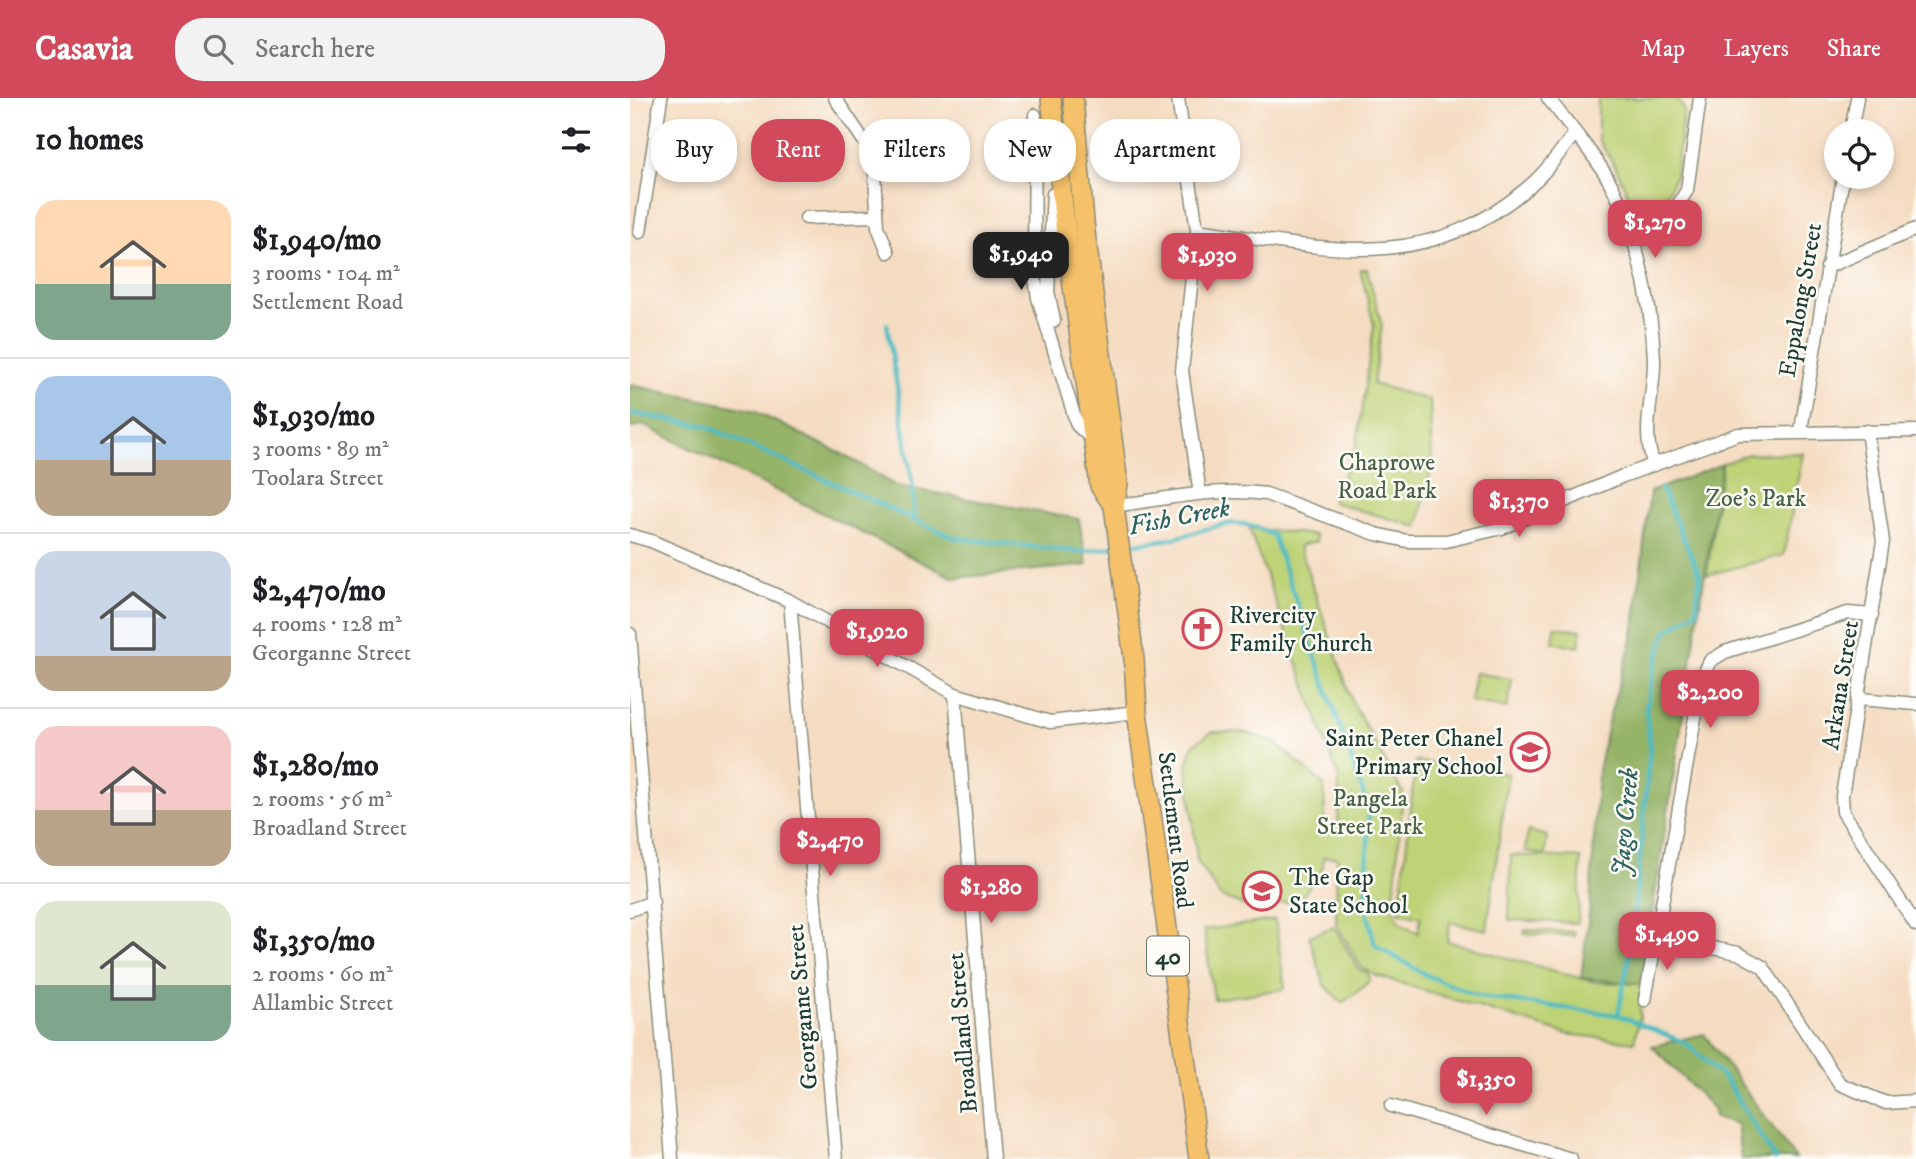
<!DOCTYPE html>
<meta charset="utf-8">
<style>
:root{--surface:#fff;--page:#f2f2f2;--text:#202124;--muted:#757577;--line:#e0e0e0;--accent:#d1495b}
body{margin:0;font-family:"IM FELL DW Pica",serif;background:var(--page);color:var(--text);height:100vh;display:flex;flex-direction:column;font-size:26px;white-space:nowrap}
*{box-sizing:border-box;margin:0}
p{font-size:23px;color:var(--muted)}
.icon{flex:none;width:38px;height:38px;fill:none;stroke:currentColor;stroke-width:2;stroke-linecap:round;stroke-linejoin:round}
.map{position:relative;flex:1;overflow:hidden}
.sheet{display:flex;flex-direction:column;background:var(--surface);width:630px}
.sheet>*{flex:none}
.top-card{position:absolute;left:21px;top:21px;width:665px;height:63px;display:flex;gap:14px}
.tools{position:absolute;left:1194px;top:21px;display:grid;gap:14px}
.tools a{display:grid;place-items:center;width:70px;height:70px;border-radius:50%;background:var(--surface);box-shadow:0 4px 10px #0003;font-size:35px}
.price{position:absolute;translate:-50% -60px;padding:0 16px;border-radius:14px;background:var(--accent);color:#fff;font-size:23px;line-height:46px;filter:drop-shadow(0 2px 4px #0008)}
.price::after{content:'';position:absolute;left:50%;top:42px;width:21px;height:16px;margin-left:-10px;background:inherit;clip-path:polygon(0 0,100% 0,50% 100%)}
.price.selected{background:#222;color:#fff}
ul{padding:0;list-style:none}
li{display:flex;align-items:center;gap:21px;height:175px;padding:0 35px}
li+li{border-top:2px solid var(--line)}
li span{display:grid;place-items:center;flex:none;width:196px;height:140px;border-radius:21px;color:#555}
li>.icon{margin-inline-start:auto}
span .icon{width:84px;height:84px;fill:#fffc;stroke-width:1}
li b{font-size:30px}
h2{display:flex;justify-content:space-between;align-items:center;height:84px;padding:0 35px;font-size:30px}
.chip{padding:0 24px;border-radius:28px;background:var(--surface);box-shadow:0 4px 10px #0003;font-size:24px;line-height:63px}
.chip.selected{background:var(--accent);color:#fff}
header{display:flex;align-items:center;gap:42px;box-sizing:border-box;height:98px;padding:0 35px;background:var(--accent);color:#fff}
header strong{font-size:33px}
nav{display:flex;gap:38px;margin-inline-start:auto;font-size:24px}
.search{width:490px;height:63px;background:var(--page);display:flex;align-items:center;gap:18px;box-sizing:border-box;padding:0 24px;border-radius:28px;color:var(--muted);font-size:26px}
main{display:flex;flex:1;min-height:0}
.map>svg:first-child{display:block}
.green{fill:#bed276;stroke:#6e8855;stroke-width:2}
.forest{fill:#96b467;stroke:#5a784e;stroke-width:2}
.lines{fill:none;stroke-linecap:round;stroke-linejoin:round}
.stream{stroke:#4cbbc2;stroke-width:4.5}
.minor-casing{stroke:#8a8c7a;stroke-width:15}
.primary-casing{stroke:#8a8c7a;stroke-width:22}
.minor{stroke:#fff;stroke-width:12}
.primary{stroke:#f5c16b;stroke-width:19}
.labels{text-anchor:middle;stroke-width:5;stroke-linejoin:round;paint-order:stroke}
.shield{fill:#fdfcf7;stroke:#62766e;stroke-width:2}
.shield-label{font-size:23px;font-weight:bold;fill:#1f3d34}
.street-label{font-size:24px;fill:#1f3d34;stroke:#fdfcf7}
.park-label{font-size:24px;fill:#476244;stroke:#fdfcf7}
.poi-label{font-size:24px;fill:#1f3d34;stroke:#fdfcf7;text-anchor:start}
.water-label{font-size:26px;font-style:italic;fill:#2c635f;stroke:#fdfcf7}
</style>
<header>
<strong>Casavia</strong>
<div class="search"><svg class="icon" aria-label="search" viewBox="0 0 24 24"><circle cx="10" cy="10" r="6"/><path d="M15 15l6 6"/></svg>Search here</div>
<nav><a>Map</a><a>Layers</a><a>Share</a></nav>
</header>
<main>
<section class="sheet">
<h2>10 homes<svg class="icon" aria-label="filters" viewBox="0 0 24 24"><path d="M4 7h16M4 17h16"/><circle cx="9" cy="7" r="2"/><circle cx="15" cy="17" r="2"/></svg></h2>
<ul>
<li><span style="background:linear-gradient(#ffd9b3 60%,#7fa58c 0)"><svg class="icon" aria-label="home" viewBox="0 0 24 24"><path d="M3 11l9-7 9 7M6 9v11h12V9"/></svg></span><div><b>$1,940/mo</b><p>3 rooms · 104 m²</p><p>Settlement Road</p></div></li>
<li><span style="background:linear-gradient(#a9c7e8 60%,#b9a48a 0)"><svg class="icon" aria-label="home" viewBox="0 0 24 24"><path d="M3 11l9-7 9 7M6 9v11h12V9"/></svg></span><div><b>$1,930/mo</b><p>3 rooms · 89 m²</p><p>Toolara Street</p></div></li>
<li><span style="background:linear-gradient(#c9d6e8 75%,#b9a48a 0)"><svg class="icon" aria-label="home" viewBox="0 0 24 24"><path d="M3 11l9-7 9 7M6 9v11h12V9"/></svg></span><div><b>$2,470/mo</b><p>4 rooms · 128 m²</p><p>Georganne Street</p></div></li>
<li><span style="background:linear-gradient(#f6c9c9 60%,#b9a48a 0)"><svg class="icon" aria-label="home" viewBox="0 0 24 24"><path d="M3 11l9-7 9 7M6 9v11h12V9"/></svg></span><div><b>$1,280/mo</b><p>2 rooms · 56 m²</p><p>Broadland Street</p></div></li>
<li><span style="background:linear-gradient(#dfe7d0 60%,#7fa58c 0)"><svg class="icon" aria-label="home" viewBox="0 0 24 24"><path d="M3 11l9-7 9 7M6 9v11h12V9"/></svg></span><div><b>$1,350/mo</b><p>2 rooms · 60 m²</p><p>Allambic Street</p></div></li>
</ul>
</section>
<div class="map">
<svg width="1286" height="1061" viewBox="0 0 1286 1061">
<rect width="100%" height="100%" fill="#fdfcf7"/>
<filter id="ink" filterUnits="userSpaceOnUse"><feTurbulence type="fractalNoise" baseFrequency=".0143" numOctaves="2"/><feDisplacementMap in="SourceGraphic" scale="14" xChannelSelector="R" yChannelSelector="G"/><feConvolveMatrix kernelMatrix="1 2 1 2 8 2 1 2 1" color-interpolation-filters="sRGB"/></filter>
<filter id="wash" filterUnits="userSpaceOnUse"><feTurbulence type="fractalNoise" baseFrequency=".00686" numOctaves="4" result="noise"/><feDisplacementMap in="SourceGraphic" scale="28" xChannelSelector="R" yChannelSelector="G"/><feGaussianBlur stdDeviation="1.57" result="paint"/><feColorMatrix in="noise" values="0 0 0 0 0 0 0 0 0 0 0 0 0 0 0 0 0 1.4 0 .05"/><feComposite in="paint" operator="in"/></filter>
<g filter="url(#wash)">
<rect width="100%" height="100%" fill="#f5dcc1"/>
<!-- green -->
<path class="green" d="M 968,0 L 1047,0 L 1054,12 L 1045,79 L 1032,107 L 1015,117 L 1005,113 L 986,70 L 968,41 Z
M 730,171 L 737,171 L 752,228 L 743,286 L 800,302 L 802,366 L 788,429 L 702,404 L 727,345 L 744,227 Z
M 1173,355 L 1154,457 L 1077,477 L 1092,366 L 1118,356 Z
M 619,430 L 685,437 L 686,444 L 669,448 L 723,606 L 773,695 L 763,810 L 769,824 L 788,835 L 791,819 L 769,814 L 786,663 L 878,676 L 857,832 L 820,824 L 817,843 L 964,884 L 1011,886 L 1010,919 L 1004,944 L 936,936 L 747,878 L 731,869 L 706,826 L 707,759 L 693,759 L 693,769 L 669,803 L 617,809 L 591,799 L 567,763 L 557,667 L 563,647 L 582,634 L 614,634 L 644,644 L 694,687 L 695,726 L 708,727 L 709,681 Z
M 925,529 L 951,532 L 949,549 L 923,544 Z
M 845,575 L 882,581 L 877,610 L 840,603 Z
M 898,733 L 917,738 L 915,757 L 895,753 Z
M 881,757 L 951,760 L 948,825 L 879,822 Z
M 645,822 L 655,891 L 584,901 L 574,832 Z
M 704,829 L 729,872 L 737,874 L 740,880 C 738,888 720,899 712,905 L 694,886 L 679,838 Z
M 895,832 L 944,834 L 944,838 L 894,836 Z"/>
<!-- forest -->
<path class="forest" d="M 0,287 L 122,312 L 218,359 L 266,388 L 449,421 L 457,467 L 324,480 L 13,327 L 0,330 Z
M 1092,366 L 1011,886 L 951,880 L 960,808 L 968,673 L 979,620 L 1003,538 L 1020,394 Z
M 1074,936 L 1166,1061 L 1111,1061 L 1107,1026 L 1085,1019 L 1083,1010 L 1022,948 Z"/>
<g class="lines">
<!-- stream -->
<path class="stream" d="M 257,226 L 282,382 L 284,422
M 0,315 L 76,328 L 325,440 L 450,454 L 484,449
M 496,447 C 512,445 529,443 544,440 C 585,431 602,414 643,437 L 739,712 L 736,808 L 745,847 L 796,877 L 851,899 L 988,917 L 1056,945 L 1096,982 L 1145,1061
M 988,917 L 1002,843 L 1020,649 L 1016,611 L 1024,570 L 1036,534 L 1066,513 L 1070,477 L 1031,390"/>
</g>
</g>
<g filter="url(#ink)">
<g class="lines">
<!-- minor casing -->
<g class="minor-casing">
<path id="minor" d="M 205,0 L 244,58 L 248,129 L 258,154
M 548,0 L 567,132 L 552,273 L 570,396
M 918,0 C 935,22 954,44 970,68 C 1003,116 1022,203 1024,261 C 1025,295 1010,334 1024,366
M 405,17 L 404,175 L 408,200 L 447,327 L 464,343
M 1221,33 L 1227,0
M 423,96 L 418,193 L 424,223
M 176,120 L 247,118
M 567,132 C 689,149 793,179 896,91 C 915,76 930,54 945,35
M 10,134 L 31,0
M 1004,139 L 1039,122 L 1057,92 L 1070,0
M 1197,169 L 1286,131
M 1171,332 L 1213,79
M 1237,333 L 1253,443 L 1212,698 L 1213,714 L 1286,827
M 484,408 C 534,401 585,389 636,396 L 746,436 L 777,443 L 816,443 L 872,430 L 993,378 L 1108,336 L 1286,333
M 0,437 L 21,443 L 160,503 L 325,596 L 420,624 L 507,614
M 160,503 L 206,1061
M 0,536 L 42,1061
M 325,596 L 363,1061
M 1230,601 L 1286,606
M 0,812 L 23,804
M 1027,839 L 1108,855 L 1133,869 L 1210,986 L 1256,1005 L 1286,1003
M 1015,902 L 1072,580 L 1080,563 L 1095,554 L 1218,515 L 1242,517
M 761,1008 L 941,1061"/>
</g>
<!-- primary casing -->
<g class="primary-casing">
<path id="primary" d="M 421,0 L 436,136 L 470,388 L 484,408
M 443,0 L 455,134 L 488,386 L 484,408 L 504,561 L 507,614 L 569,1061"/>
</g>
<!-- minor -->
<use href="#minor" class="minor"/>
<!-- primary -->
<use href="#primary" class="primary"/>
</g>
</g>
<!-- icons -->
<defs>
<g id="church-ring" transform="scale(2.0125)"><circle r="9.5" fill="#fdfcf7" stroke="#d1495b" stroke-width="1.5"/><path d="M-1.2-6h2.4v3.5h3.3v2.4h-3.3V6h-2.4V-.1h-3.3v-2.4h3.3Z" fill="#d1495b"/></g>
<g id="school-ring" transform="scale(2.0125)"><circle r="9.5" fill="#fdfcf7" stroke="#d1495b" stroke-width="1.5"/><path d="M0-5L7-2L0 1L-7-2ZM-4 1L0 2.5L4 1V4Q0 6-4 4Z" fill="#d1495b"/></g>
</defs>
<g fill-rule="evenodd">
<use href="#church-ring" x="572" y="531"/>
<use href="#school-ring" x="900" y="654"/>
<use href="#school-ring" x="632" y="793"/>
</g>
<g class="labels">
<!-- shield labels -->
<rect class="shield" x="517" y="838.5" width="42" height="39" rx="5"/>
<g class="shield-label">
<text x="538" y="866">40</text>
</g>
<!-- street labels -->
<g class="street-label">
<text transform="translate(1170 202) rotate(-80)" y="8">Eppalong Street</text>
<text transform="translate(1210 587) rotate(-81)" y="8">Arkana Street</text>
<text transform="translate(546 732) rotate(83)" y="8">Settlement Road</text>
<text transform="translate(172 909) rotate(-95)" y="8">Georganne Street</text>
<text transform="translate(332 935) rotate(-95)" y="8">Broadland Street</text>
</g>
<!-- park labels -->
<g class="park-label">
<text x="757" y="372">Chaprowe<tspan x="757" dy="28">Road Park</tspan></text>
<text x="1126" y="408">Zoe's Park</text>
<text x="740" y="708">Pangela<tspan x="740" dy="28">Street Park</tspan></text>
</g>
<!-- poi labels -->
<g class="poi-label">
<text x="599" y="525">Rivercity<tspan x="599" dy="28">Family Church</tspan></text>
<text x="873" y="648" text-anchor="end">Saint Peter Chanel<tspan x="873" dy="28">Primary School</tspan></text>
<text x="659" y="787">The Gap<tspan x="659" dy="28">State School</tspan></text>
</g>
<!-- water labels -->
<g class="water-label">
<text transform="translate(549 418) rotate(-11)" y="9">Fish Creek</text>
<text transform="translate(994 724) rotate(-85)" y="9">Jago Creek</text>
</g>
</g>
</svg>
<div class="tools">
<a><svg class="icon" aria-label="locate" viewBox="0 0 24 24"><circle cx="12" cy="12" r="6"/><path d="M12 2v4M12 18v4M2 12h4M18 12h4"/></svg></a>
</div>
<b class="price" style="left:1025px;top:162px">$1,270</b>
<b class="price selected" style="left:391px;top:194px">$1,940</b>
<b class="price" style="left:577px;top:195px">$1,930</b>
<b class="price" style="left:889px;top:441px">$1,370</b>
<b class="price" style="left:247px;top:571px">$1,920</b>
<b class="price" style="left:1080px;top:632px">$2,200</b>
<b class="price" style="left:200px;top:780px">$2,470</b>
<b class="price" style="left:361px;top:827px">$1,280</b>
<b class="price" style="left:1037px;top:874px">$1,490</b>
<b class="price" style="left:856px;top:1019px">$1,350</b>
<div class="top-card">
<a class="chip">Buy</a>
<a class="chip selected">Rent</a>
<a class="chip">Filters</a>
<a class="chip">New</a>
<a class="chip">Apartment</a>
</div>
</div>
</main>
